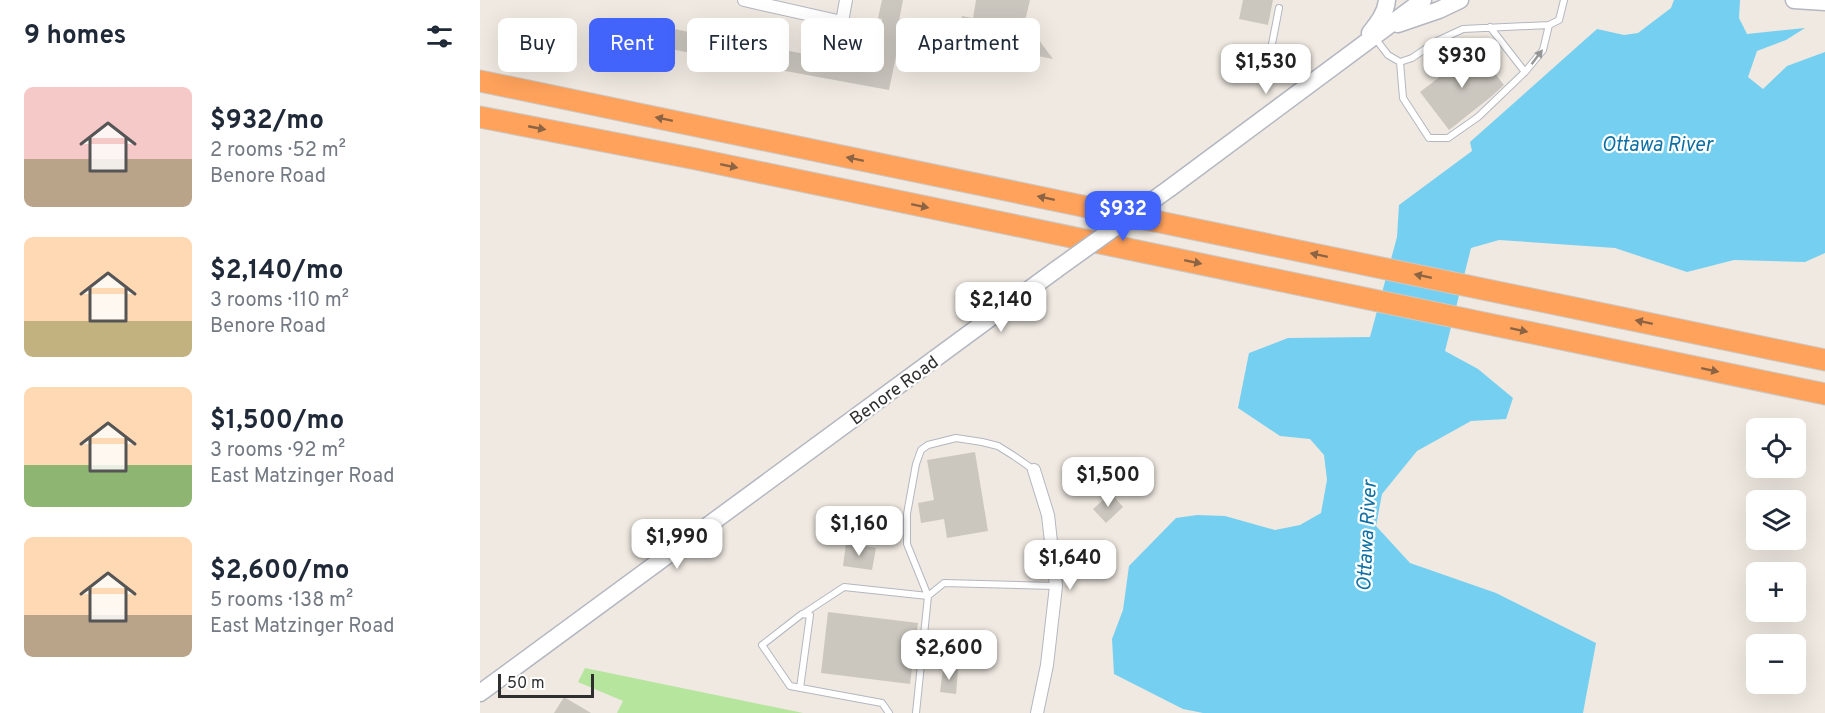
<!DOCTYPE html>
<meta charset="utf-8">
<style>
:root{--surface:#fff;--page:#f6f6f7;--text:#1f2937;--muted:#747a83;--accent:#4264fb}
body{margin:0;font-family:Overpass,sans-serif;background:var(--page);color:var(--text);height:100vh;display:flex;flex-direction:column;font-size:22px;white-space:nowrap}
*{box-sizing:border-box;margin:0}
p{font-size:20px;color:var(--muted)}
.icon{flex:none;width:33px;height:33px;fill:none;stroke:currentColor;stroke-width:2;stroke-linecap:round;stroke-linejoin:round}
.map{position:relative;flex:1;overflow:hidden}
.details{display:flex;flex-direction:column;background:var(--surface);width:480px}
.details>*{flex:none}
.hud{position:absolute;left:18px;top:18px;width:570px;height:54px;display:flex;gap:12px}
.buttons{position:absolute;left:1266px;top:418px;display:grid;gap:12px}
.buttons a{display:grid;place-items:center;width:60px;height:60px;border-radius:9px;background:var(--surface);box-shadow:0 6px 24px #0002;font-size:30px}
.scale{position:absolute;left:18px;bottom:15px;width:96px;box-sizing:border-box;padding-left:6px;border:3px solid #2e2e2e;border-top:0;font-size:16px;line-height:21px;white-space:nowrap;color:#2e2e2e;-webkit-text-stroke:4px #fff;paint-order:stroke}
.price{position:absolute;translate:-50% -51px;padding:0 14px;border-radius:12px;background:#fff;color:#222;font-size:20px;line-height:39px;filter:drop-shadow(0 2px 3px #0008)}
.price::after{content:'';position:absolute;left:50%;top:36px;width:18px;height:14px;margin-left:-9px;background:inherit;clip-path:polygon(0 0,100% 0,50% 100%)}
.price.active{background:var(--accent);color:#fff}
ul{padding:0;list-style:none}
li{display:flex;align-items:center;gap:18px;height:150px;padding:0 24px}
li span{display:grid;place-items:center;flex:none;width:168px;height:120px;border-radius:9px;color:#555}
li>.icon{margin-inline-start:auto}
span .icon{width:72px;height:72px;fill:#fffc;stroke-width:1}
li b{font-size:26px}
h2{display:flex;justify-content:space-between;align-items:center;height:72px;padding:0 24px;font-size:26px}
.chip{padding:0 21px;border-radius:9px;background:var(--surface);box-shadow:0 6px 24px #0002;font-size:21px;line-height:54px}
.chip.active{background:var(--accent);color:#fff}
main{display:flex;flex:1;min-height:0}
.map>svg:first-child{display:block}
.green{fill:#b6e59e}
.water{fill:#75cff0}
.building{fill:#cbc7bf}
.lines{fill:none;stroke-linecap:round;stroke-linejoin:round}
.lane-casing{stroke:#b4b7c1;stroke-width:8}
.street-casing{stroke:#b4b7c1;stroke-width:14}
.secondary-casing{stroke:#b4b7c1;stroke-width:19}
.highway-casing{stroke:#c9c9c9;stroke-width:23}
.lane{stroke:#fff;stroke-width:6}
.street{stroke:#fff;stroke-width:12}
.secondary{stroke:#fff;stroke-width:16}
.highway{stroke:#ffa35c;stroke-width:21}
.secondary-bridge-casing{stroke:#b4b7c1;stroke-width:19;stroke-linecap:butt}
.secondary-bridge{stroke:#fff;stroke-width:16}
.oneway{fill:#969696}
.oneway2{fill:#8c6343}
.labels{text-anchor:middle;stroke-width:4.5;stroke-linejoin:round;paint-order:stroke}
.street-label{font-size:18px;fill:#2e2e2e;stroke:#fff}
.water-label{font-size:20px;font-style:italic;fill:#0d6fa3;stroke:#fff}
</style>
<main>
<section class="details">
<h2>9 homes<svg class="icon" aria-label="filters" viewBox="0 0 24 24"><path d="M4 7h16M4 17h16"/><circle cx="9" cy="7" r="2"/><circle cx="15" cy="17" r="2"/></svg></h2>
<ul>
<li><span style="background:linear-gradient(#f6c9c9 60%,#b9a48a 0)"><svg class="icon" aria-label="home" viewBox="0 0 24 24"><path d="M3 11l9-7 9 7M6 9v11h12V9"/></svg></span><div><b>$932/mo</b><p>2 rooms · 52 m²</p><p>Benore Road</p></div></li>
<li><span style="background:linear-gradient(#ffd9b3 70%,#c2b280 0)"><svg class="icon" aria-label="home" viewBox="0 0 24 24"><path d="M3 11l9-7 9 7M6 9v11h12V9"/></svg></span><div><b>$2,140/mo</b><p>3 rooms · 110 m²</p><p>Benore Road</p></div></li>
<li><span style="background:linear-gradient(#ffd9b3 65%,#8fb573 0)"><svg class="icon" aria-label="home" viewBox="0 0 24 24"><path d="M3 11l9-7 9 7M6 9v11h12V9"/></svg></span><div><b>$1,500/mo</b><p>3 rooms · 92 m²</p><p>East Matzinger Road</p></div></li>
<li><span style="background:linear-gradient(#ffd9b3 65%,#b9a48a 0)"><svg class="icon" aria-label="home" viewBox="0 0 24 24"><path d="M3 11l9-7 9 7M6 9v11h12V9"/></svg></span><div><b>$2,600/mo</b><p>5 rooms · 138 m²</p><p>East Matzinger Road</p></div></li>
</ul>
</section>
<div class="map">
<svg width="1345" height="713" viewBox="0 0 1345 713">
<rect width="100%" height="100%" fill="#efe9e1"/>
<!-- green -->
<path class="green" d="M 105,668 L 323,713 L 137,713 L 143,701 L 98,682 Z"/>
<!-- water -->
<path class="water" d="M 1194,0 L 1260,0 L 1259,18 L 1267,34 L 1325,28 L 1306,40 L 1277,51 L 1268,77 L 1283,89 L 1307,66 L 1345,52 L 1345,253 L 1325,262 L 1254,260 L 1207,272 L 1135,248 L 1019,240 L 991,248 L 965,351 L 998,369 L 1033,398 L 1026,419 L 991,421 L 937,451 L 902,494 L 896,526 L 930,563 L 1016,593 L 1116,643 L 1103,713 L 723,713 L 703,709 L 634,674 L 632,639 L 643,610 L 649,566 L 696,518 L 717,515 L 745,516 L 795,530 L 820,525 L 841,513 L 847,480 L 844,455 L 830,439 L 800,436 L 758,408 L 769,353 L 808,338 L 890,337 L 917,237 L 919,205 L 992,151 L 990,142 L 1117,29 L 1144,35 L 1158,33 L 1191,8 Z"/>
<!-- building -->
<path class="building" d="M 402,0 L 423,0 L 419,21 L 423,22 L 409,90 L 300,70 L 304,50 L 392,67 L 402,19 L 398,18 Z
M 496,0 L 550,0 L 545,21 L 573,59 L 477,40 L 478,34 L 472,33 L 475,18 L 481,20 L 482,16 L 493,18 Z
M 763,0 L 793,0 L 788,25 L 759,19 Z
M 145,19 L 214,33 L 215,28 L 285,43 L 281,63 L 211,49 L 211,53 L 141,39 Z
M 996,49 L 1024,85 L 1012,96 L 969,130 L 940,92 Z
M 495,452 L 508,531 L 467,538 L 464,519 L 441,523 L 438,503 L 454,500 L 447,460 Z
M 631,493 L 643,507 L 626,523 L 613,509 Z
M 366,543 L 396,548 L 392,570 L 363,566 Z
M 348,612 L 438,623 L 430,684 L 341,673 Z
M 463,669 L 478,670 L 476,694 L 460,692 Z
M 84,697 L 111,713 L 74,713 Z"/>
<g class="lines">
<!-- lane casing -->
<g class="lane-casing">
<path id="lane" d="M 1010,27 L 1045,72
M 895,38 L 908,55 L 920,62 L 932,58 L 957,41 L 983,29 L 1069,25 L 1079,20 L 1084,0
M 792,44 L 799,8
M 920,62 L 923,98 L 949,138 L 968,138 L 998,117 L 1045,72 L 1063,50 L 1069,25
M 323,614 L 364,587 L 448,596 L 464,583 L 576,586
M 320,688 L 330,615 L 322,614 L 282,645 L 310,686 L 402,703 L 409,713
M 436,713 L 448,596 L 427,544 L 427,514 L 436,464 L 441,450 L 448,445 L 476,438 L 502,442 L 518,446 L 534,456 L 554,470"/>
</g>
<!-- street casing -->
<g class="street-casing">
<path id="street" d="M 264,0 L 362,22 L 366,0
M 554,470 L 568,515 L 576,586 L 567,665 L 557,713"/>
</g>
<!-- secondary casing -->
<g class="secondary-casing">
<path id="secondary" d="M 1314,0 L 1345,2
M 918,24 L 959,10 L 980,0
M 890,33 C 898,23 906,13 907,0
M 690,188 L 943,0
M 0,693 L 577,269"/>
</g>
<!-- highway casing -->
<g class="highway-casing">
<path id="highway" d="M 0,81 L 1345,360
M 0,117 L 216,159 L 1345,394"/>
</g>
<!-- lane -->
<use href="#lane" class="lane"/>
<!-- street -->
<use href="#street" class="street"/>
<!-- secondary -->
<use href="#secondary" class="secondary"/>
<!-- highway -->
<use href="#highway" class="highway"/>
<!-- secondary-bridge casing -->
<g class="secondary-bridge-casing">
<path id="secondary-bridge" d="M 577,269 L 690,188"/>
</g>
<!-- secondary-bridge -->
<use href="#secondary-bridge" class="secondary-bridge"/>
</g>
<!-- one-way arrows -->
<defs><path id="oneway-solid" d="M-6-.8H1V-3.2L6.5 0L1 3.2V.8H-6Z" transform="scale(1.5)"/></defs>
<use class="oneway" href="#oneway-solid" transform="translate(1057 57) rotate(-53)"/>
<g class="oneway2">
<use href="#oneway-solid" transform="translate(184 119) rotate(-168)"/>
<use href="#oneway-solid" transform="translate(57 128) rotate(11)"/>
<use href="#oneway-solid" transform="translate(375 159) rotate(-168)"/>
<use href="#oneway-solid" transform="translate(249 166) rotate(12)"/>
<use href="#oneway-solid" transform="translate(566 198) rotate(-168)"/>
<use href="#oneway-solid" transform="translate(440 206) rotate(12)"/>
<use href="#oneway-solid" transform="translate(839 255) rotate(-168)"/>
<use href="#oneway-solid" transform="translate(713 262) rotate(12)"/>
<use href="#oneway-solid" transform="translate(943 276) rotate(-168)"/>
<use href="#oneway-solid" transform="translate(1164 322) rotate(-168)"/>
<use href="#oneway-solid" transform="translate(1039 330) rotate(12)"/>
<use href="#oneway-solid" transform="translate(1230 370) rotate(12)"/>
</g>
<g class="labels">
<!-- street labels -->
<g class="street-label">
<text transform="translate(414 390) rotate(-36)" y="6">Benore Road</text>
</g>
<!-- water labels -->
<g class="water-label">
<text x="1177" y="151">Ottawa River</text>
<text transform="translate(886 536) rotate(-87)" y="7">Ottawa River</text>
</g>
</g>
</svg>
<div class="buttons">
<a><svg class="icon" aria-label="locate" viewBox="0 0 24 24"><circle cx="12" cy="12" r="6"/><path d="M12 2v4M12 18v4M2 12h4M18 12h4"/></svg></a>
<a><svg class="icon" aria-label="layers" viewBox="0 0 24 24"><path d="M12 4l9 5-9 5-9-5zM3 14l9 5 9-5"/></svg></a>
<a>+</a>
<a>−</a>
</div>
<div class="scale">50 m</div>
<b class="price" style="left:982px;top:89px">$930</b>
<b class="price" style="left:786px;top:95px">$1,530</b>
<b class="price active" style="left:643px;top:242px">$932</b>
<b class="price" style="left:521px;top:333px">$2,140</b>
<b class="price" style="left:628px;top:508px">$1,500</b>
<b class="price" style="left:379px;top:557px">$1,160</b>
<b class="price" style="left:197px;top:570px">$1,990</b>
<b class="price" style="left:590px;top:591px">$1,640</b>
<b class="price" style="left:469px;top:681px">$2,600</b>
<div class="hud">
<a class="chip">Buy</a>
<a class="chip active">Rent</a>
<a class="chip">Filters</a>
<a class="chip">New</a>
<a class="chip">Apartment</a>
</div>
</div>
</main>
